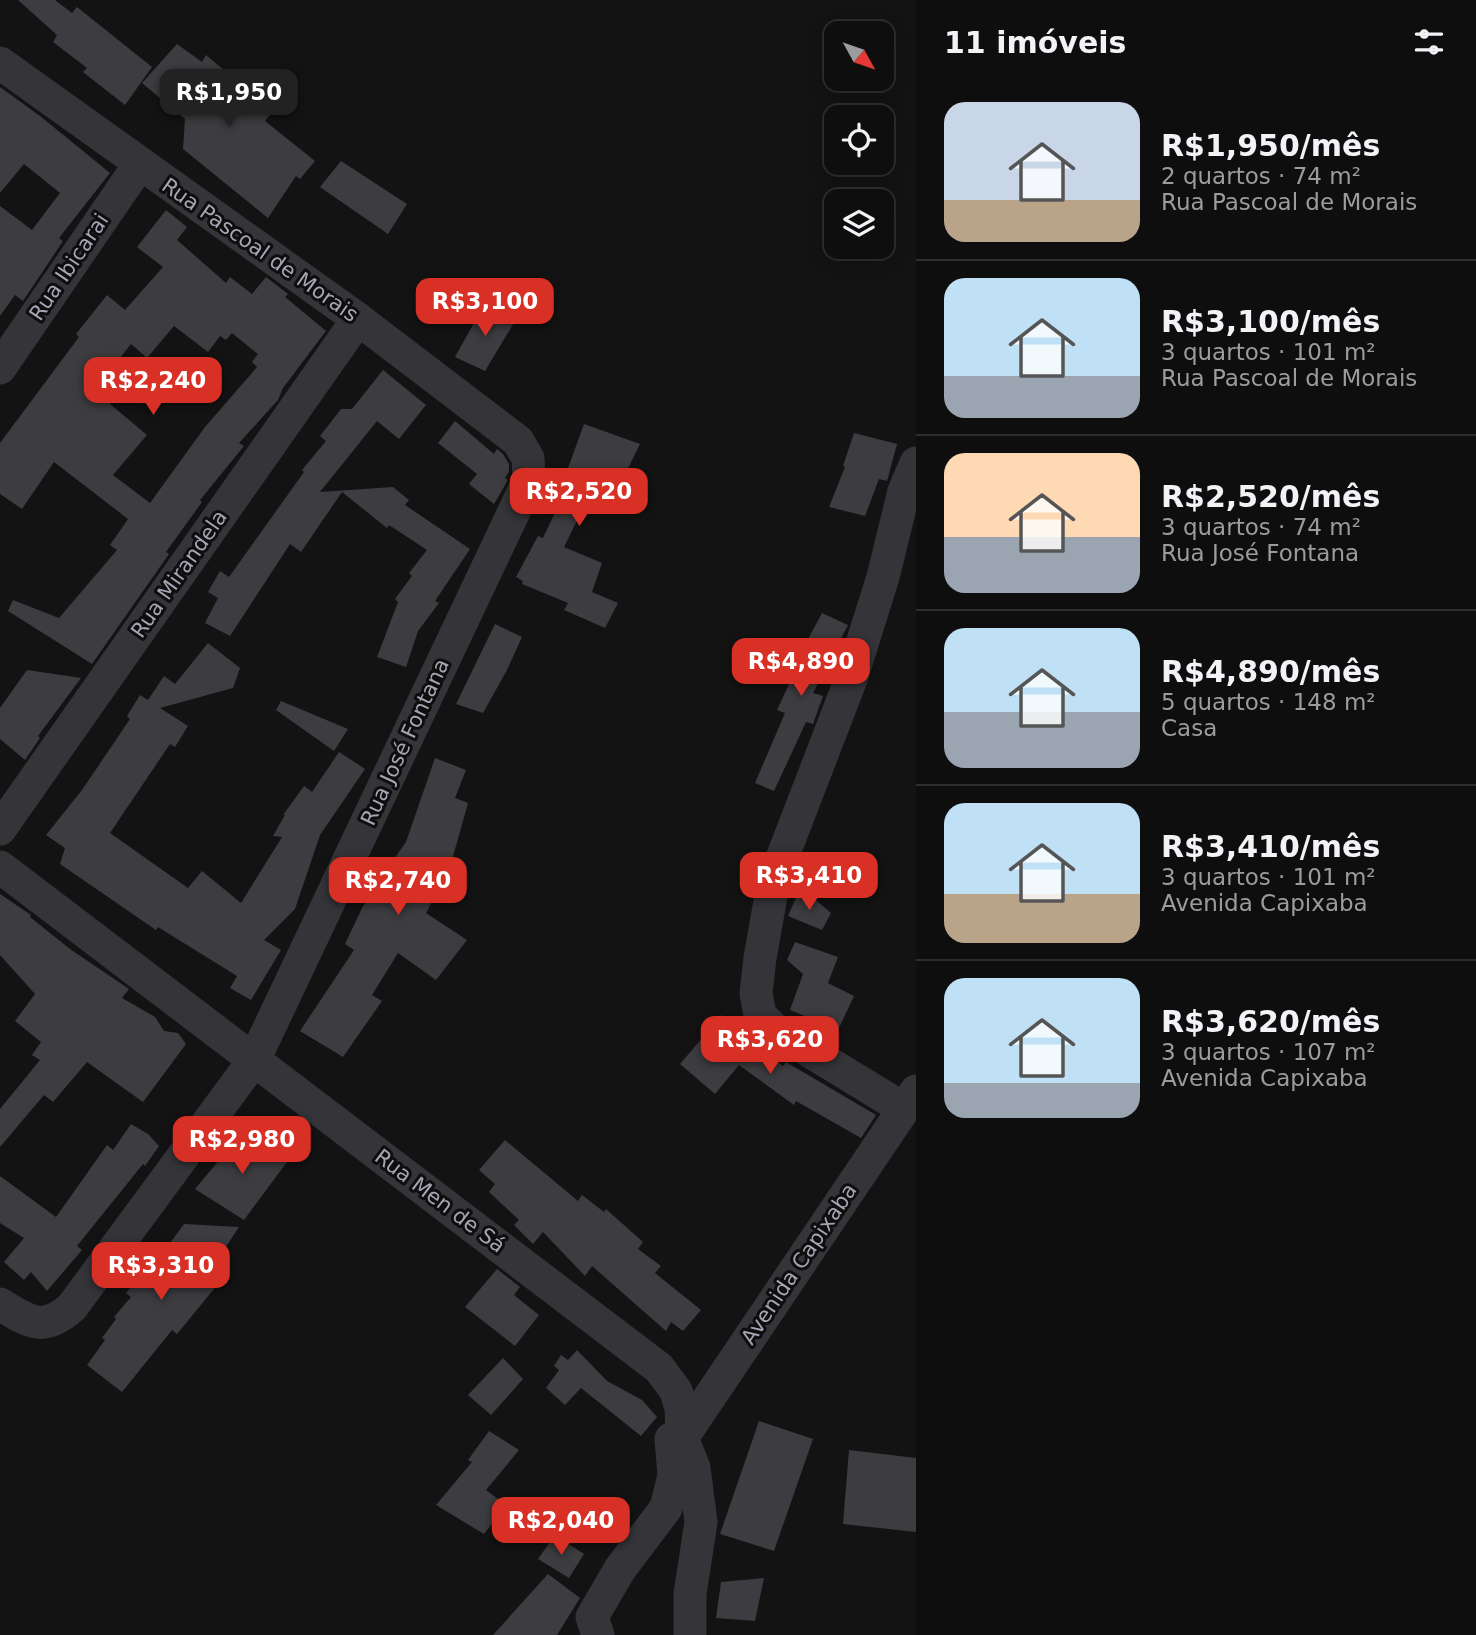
<!DOCTYPE html>
<html lang="pt">
<meta charset="utf-8">
<style>
:root{--surface:#0e0e0f;--page:#171718;--text:#f1f3f6;--muted:#9b9c9e;--line:#2e2e2f;--accent:#d93025}
body{margin:0;font-family:"DejaVu Sans",sans-serif;background:var(--page);color:var(--text);height:100vh;display:flex;flex-direction:column;font-size:26px;white-space:nowrap}
*{box-sizing:border-box;margin:0}
p{font-size:23px;color:var(--muted)}
.icon{flex:none;width:38px;height:38px;fill:none;stroke:currentColor;stroke-width:2;stroke-linecap:round;stroke-linejoin:round}
.map{position:relative;flex:1;overflow:hidden}
.side{display:flex;flex-direction:column;background:var(--surface);width:560px}
.side>*{flex:none}
.needle{width:46px;rotate:130deg}
.tools{position:absolute;left:824px;top:21px;display:grid;gap:14px}
.tools a{display:grid;place-items:center;width:70px;height:70px;border-radius:14px;background:var(--surface);box-shadow:0 4px 18px #0003,0 0 0 2px var(--line);font-size:35px}
.price{position:absolute;translate:-50% -60px;padding:0 16px;border-radius:14px;background:var(--accent);color:#fff;font-size:23px;line-height:46px;filter:drop-shadow(0 2px 4px #0008)}
.price::after{content:'';position:absolute;left:50%;top:42px;width:21px;height:16px;margin-left:-10px;background:inherit;clip-path:polygon(0 0,100% 0,50% 100%)}
.price.current{background:#222;color:#fff}
ul{padding:0;list-style:none}
li{display:flex;align-items:center;gap:21px;height:175px;padding:0 28px}
li+li{border-top:2px solid var(--line)}
li span{display:grid;place-items:center;flex:none;width:196px;height:140px;border-radius:21px;color:#555}
li>.icon{margin-inline-start:auto}
span .icon{width:84px;height:84px;fill:#fffc;stroke-width:1}
li b{font-size:30px}
h2{display:flex;justify-content:space-between;align-items:center;height:84px;padding:0 28px;font-size:30px}
main{display:flex;flex:1;min-height:0}
.map>svg:first-child{display:block}
.building{fill:#3d3d41;fill-rule:evenodd}
.lines{fill:none;stroke-linecap:round;stroke-linejoin:round}
.minor{stroke:#353439;stroke-width:33}
.labels{text-anchor:middle;stroke-width:6;stroke-linejoin:round;paint-order:stroke}
.street-label{font-size:21px;fill:#a5a6b4;stroke:#0e0e0f}
</style>
<main>
<div class="map">
<svg width="916" height="1635" viewBox="0 0 916 1635">
<rect width="100%" height="100%" fill="#131314"/>
<!-- building -->
<path class="building" d="M 18,0 L 55,0 L 72,13 L 77,7 L 152,67 L 125,105 L 83,72 L 87,68 L 53,42 L 57,35 Z
M 177,44 L 202,62 L 206,55 L 273,111 L 265,121 L 315,161 L 300,179 L 296,176 L 268,218 L 183,149 L 185,119 L 142,83 Z
M 0,87 L 40,116 L 110,173 L 59,238 L 63,241 L 23,301 L 15,295 L 0,316 L 0,206 L 32,230 L 60,193 L 24,164 L 0,193 Z
M 341,161 L 407,204 L 388,234 L 320,187 Z
M 166,210 L 187,227 L 177,240 L 226,283 L 230,277 L 252,294 L 266,277 L 288,294 L 285,297 L 326,331 L 283,388 L 278,400 L 239,443 L 244,446 L 200,500 L 202,502 L 166,552 L 169,554 L 92,664 L 8,611 L 13,600 L 59,618 L 117,550 L 110,545 L 128,519 L 54,462 L 22,509 L 0,494 L 0,443 L 79,337 L 76,334 L 107,295 L 125,310 L 163,267 L 137,247 ZM 174,326 L 208,352 L 220,336 L 226,340 L 232,333 L 258,354 L 252,362 L 257,367 L 205,427 L 150,503 L 113,475 L 147,435 L 110,404 L 112,401 L 97,387 L 131,344 L 147,358 Z
M 484,305 L 515,321 L 485,371 L 455,357 Z
M 383,370 L 426,405 L 399,439 L 377,421 L 320,492 L 393,487 L 409,500 L 405,505 L 470,549 L 435,601 L 439,603 L 418,631 L 406,667 L 377,657 L 398,602 L 395,599 L 412,576 L 409,573 L 427,550 L 389,525 L 387,528 L 342,492 L 301,552 L 290,544 L 230,636 L 205,623 L 218,598 L 208,592 L 220,571 L 229,577 L 304,472 L 302,470 L 326,441 L 320,436 L 341,409 L 352,409 Z
M 455,421 L 494,454 L 497,449 L 503,454 L 509,464 L 509,472 L 505,478 L 508,480 L 494,504 L 469,484 L 477,474 L 438,443 Z
M 584,424 L 640,444 L 617,491 L 596,482 L 564,547 L 602,563 L 592,592 L 618,603 L 605,628 L 564,610 L 568,603 L 522,584 L 523,581 L 516,577 L 538,536 L 543,538 L 573,474 L 567,471 Z
M 854,433 L 897,444 L 887,481 L 879,479 L 865,516 L 829,507 L 845,467 L 843,466 Z
M 822,613 L 848,625 L 813,693 L 823,696 L 813,724 L 806,722 L 774,791 L 755,783 L 785,713 L 777,710 L 803,654 L 800,654 Z
M 495,624 L 522,637 L 507,670 L 483,713 L 456,704 Z
M 208,643 L 240,668 L 233,688 L 160,708 L 188,726 L 175,747 L 170,744 L 110,833 L 188,888 L 202,871 L 241,903 L 282,837 L 273,836 L 285,815 L 283,815 L 304,786 L 312,792 L 339,752 L 365,769 L 320,835 L 295,909 L 264,940 L 281,950 L 251,1000 L 230,988 L 237,976 L 158,927 L 156,930 L 60,864 L 65,848 L 46,835 L 82,790 L 130,719 L 127,716 L 140,695 L 148,700 L 164,676 L 175,684 Z
M 27,670 L 81,678 L 38,736 L 40,738 L 25,760 L 0,739 L 0,708 Z
M 281,701 L 348,729 L 334,751 L 276,710 Z
M 435,758 L 466,770 L 455,798 L 468,803 L 452,860 L 454,861 L 426,913 L 467,940 L 436,980 L 398,953 L 372,995 L 382,1001 L 343,1057 L 300,1031 L 354,950 L 345,944 L 363,906 L 400,862 L 394,859 L 406,842 Z
M 798,893 L 811,896 L 831,913 L 822,930 L 788,916 Z
M 0,894 L 31,915 L 30,917 L 70,949 L 129,989 L 122,998 L 155,1017 L 164,1031 L 178,1033 L 186,1044 L 143,1102 L 87,1062 L 53,1102 L 44,1095 L 0,1147 L 0,1109 L 40,1060 L 32,1055 L 41,1042 L 15,1021 L 35,994 L 0,955 Z
M 795,942 L 838,957 L 828,983 L 854,996 L 838,1030 L 790,1010 L 803,974 L 787,960 Z
M 722,1015 L 783,1066 L 786,1062 L 876,1115 L 861,1138 L 796,1101 L 794,1105 L 739,1065 L 715,1094 L 680,1064 Z
M 131,1124 L 148,1134 L 159,1146 L 145,1166 L 143,1164 L 77,1246 L 82,1250 L 47,1291 L 31,1272 L 24,1280 L 4,1262 L 24,1238 L 0,1223 L 0,1176 L 56,1217 L 107,1145 L 113,1150 Z
M 241,1134 L 263,1145 L 287,1162 L 244,1220 L 195,1189 Z
M 505,1140 L 578,1201 L 582,1195 L 604,1212 L 606,1209 L 643,1242 L 638,1249 L 661,1266 L 655,1273 L 701,1310 L 683,1331 L 671,1322 L 666,1331 L 592,1266 L 585,1276 L 543,1232 L 533,1244 L 514,1225 L 519,1220 L 489,1192 L 495,1184 L 479,1170 Z
M 184,1224 L 239,1227 L 208,1274 L 219,1283 L 177,1334 L 172,1330 L 122,1392 L 87,1365 L 105,1340 L 102,1338 L 116,1319 L 114,1317 L 131,1297 L 126,1293 L 140,1276 L 144,1278 Z
M 497,1269 L 520,1287 L 514,1295 L 539,1315 L 515,1346 L 465,1307 Z
M 577,1350 L 607,1381 L 642,1400 L 657,1417 L 641,1436 L 581,1388 L 565,1405 L 546,1388 L 559,1370 L 554,1366 L 561,1355 L 568,1360 Z
M 503,1358 L 523,1379 L 491,1415 L 468,1395 Z
M 759,1421 L 813,1439 L 774,1551 L 720,1534 Z
M 489,1431 L 519,1450 L 486,1490 L 506,1505 L 484,1534 L 436,1505 L 472,1462 L 468,1460 Z
M 849,1450 L 916,1458 L 916,1532 L 843,1524 Z
M 555,1535 L 584,1554 L 569,1578 L 538,1559 Z
M 548,1574 L 580,1598 L 557,1635 L 493,1635 Z
M 764,1578 L 755,1621 L 716,1618 L 721,1582 Z"/>
<g class="lines">
<!-- minor -->
<path class="minor" d="M 0,63 L 358,319 L 518,441 L 528,458 L 529,480 L 254,1060 L 72,1307 C 43,1333 29,1322 0,1304
M 0,368 L 139,165
M 0,829 L 358,319
M 0,867 L 659,1368 L 676,1391 L 681,1408 L 682,1438 L 694,1468 L 701,1522 L 690,1594 L 690,1635
M 904,1109 L 775,1030 L 760,1015 L 756,993 L 760,958 L 774,879 L 851,679 L 883,577 L 904,491 L 916,463
M 682,1438 L 916,1091
M 598,1635 L 592,1617 L 620,1569 L 666,1508 L 674,1476 L 671,1439"/>
</g>
<g class="labels">
<!-- street labels -->
<g class="street-label">
<text transform="translate(260 250) rotate(35)" y="7">Rua Pascoal de Morais</text>
<text transform="translate(69 267) rotate(-56)" y="7">Rua Ibicarai</text>
<text transform="translate(179 574) rotate(-55)" y="7">Rua Mirandela</text>
<text transform="translate(405 742) rotate(-65)" y="7">Rua José Fontana</text>
<text transform="translate(440 1201) rotate(37)" y="7">Rua Men de Sá</text>
<text transform="translate(799 1264) rotate(-56)" y="7">Avenida Capixaba</text>
</g>
</g>
</svg>
<div class="tools">
<a><svg class="needle" viewBox="-14 -14 28 28"><path d="M0-13l5 13h-10z" fill="#e53935"/><path d="M0 13l5-13h-10z" fill="#9b9c9e"/></svg></a>
<a><svg class="icon" aria-label="locate" viewBox="0 0 24 24"><circle cx="12" cy="12" r="6"/><path d="M12 2v4M12 18v4M2 12h4M18 12h4"/></svg></a>
<a><svg class="icon" aria-label="layers" viewBox="0 0 24 24"><path d="M12 4l9 5-9 5-9-5zM3 14l9 5 9-5"/></svg></a>
</div>
<b class="price current" style="left:229px;top:129px">R$1,950</b>
<b class="price" style="left:485px;top:338px">R$3,100</b>
<b class="price" style="left:153px;top:417px">R$2,240</b>
<b class="price" style="left:579px;top:528px">R$2,520</b>
<b class="price" style="left:801px;top:698px">R$4,890</b>
<b class="price" style="left:809px;top:912px">R$3,410</b>
<b class="price" style="left:398px;top:917px">R$2,740</b>
<b class="price" style="left:770px;top:1076px">R$3,620</b>
<b class="price" style="left:242px;top:1176px">R$2,980</b>
<b class="price" style="left:161px;top:1302px">R$3,310</b>
<b class="price" style="left:561px;top:1557px">R$2,040</b>
</div>
<section class="side">
<h2>11 imóveis<svg class="icon" aria-label="filters" viewBox="0 0 24 24"><path d="M4 7h16M4 17h16"/><circle cx="9" cy="7" r="2"/><circle cx="15" cy="17" r="2"/></svg></h2>
<ul>
<li><span style="background:linear-gradient(#c9d6e8 70%,#b9a48a 0)"><svg class="icon" aria-label="home" viewBox="0 0 24 24"><path d="M3 11l9-7 9 7M6 9v11h12V9"/></svg></span><div><b>R$1,950/mês</b><p>2 quartos · 74 m²</p><p>Rua Pascoal de Morais</p></div></li>
<li><span style="background:linear-gradient(#bfe0f5 70%,#9aa5b1 0)"><svg class="icon" aria-label="home" viewBox="0 0 24 24"><path d="M3 11l9-7 9 7M6 9v11h12V9"/></svg></span><div><b>R$3,100/mês</b><p>3 quartos · 101 m²</p><p>Rua Pascoal de Morais</p></div></li>
<li><span style="background:linear-gradient(#ffd9b3 60%,#9aa5b1 0)"><svg class="icon" aria-label="home" viewBox="0 0 24 24"><path d="M3 11l9-7 9 7M6 9v11h12V9"/></svg></span><div><b>R$2,520/mês</b><p>3 quartos · 74 m²</p><p>Rua José Fontana</p></div></li>
<li><span style="background:linear-gradient(#bfe0f5 60%,#9aa5b1 0)"><svg class="icon" aria-label="home" viewBox="0 0 24 24"><path d="M3 11l9-7 9 7M6 9v11h12V9"/></svg></span><div><b>R$4,890/mês</b><p>5 quartos · 148 m²</p><p>Casa</p></div></li>
<li><span style="background:linear-gradient(#bfe0f5 65%,#b9a48a 0)"><svg class="icon" aria-label="home" viewBox="0 0 24 24"><path d="M3 11l9-7 9 7M6 9v11h12V9"/></svg></span><div><b>R$3,410/mês</b><p>3 quartos · 101 m²</p><p>Avenida Capixaba</p></div></li>
<li><span style="background:linear-gradient(#bfe0f5 75%,#9aa5b1 0)"><svg class="icon" aria-label="home" viewBox="0 0 24 24"><path d="M3 11l9-7 9 7M6 9v11h12V9"/></svg></span><div><b>R$3,620/mês</b><p>3 quartos · 107 m²</p><p>Avenida Capixaba</p></div></li>
</ul>
</section>
</main>
